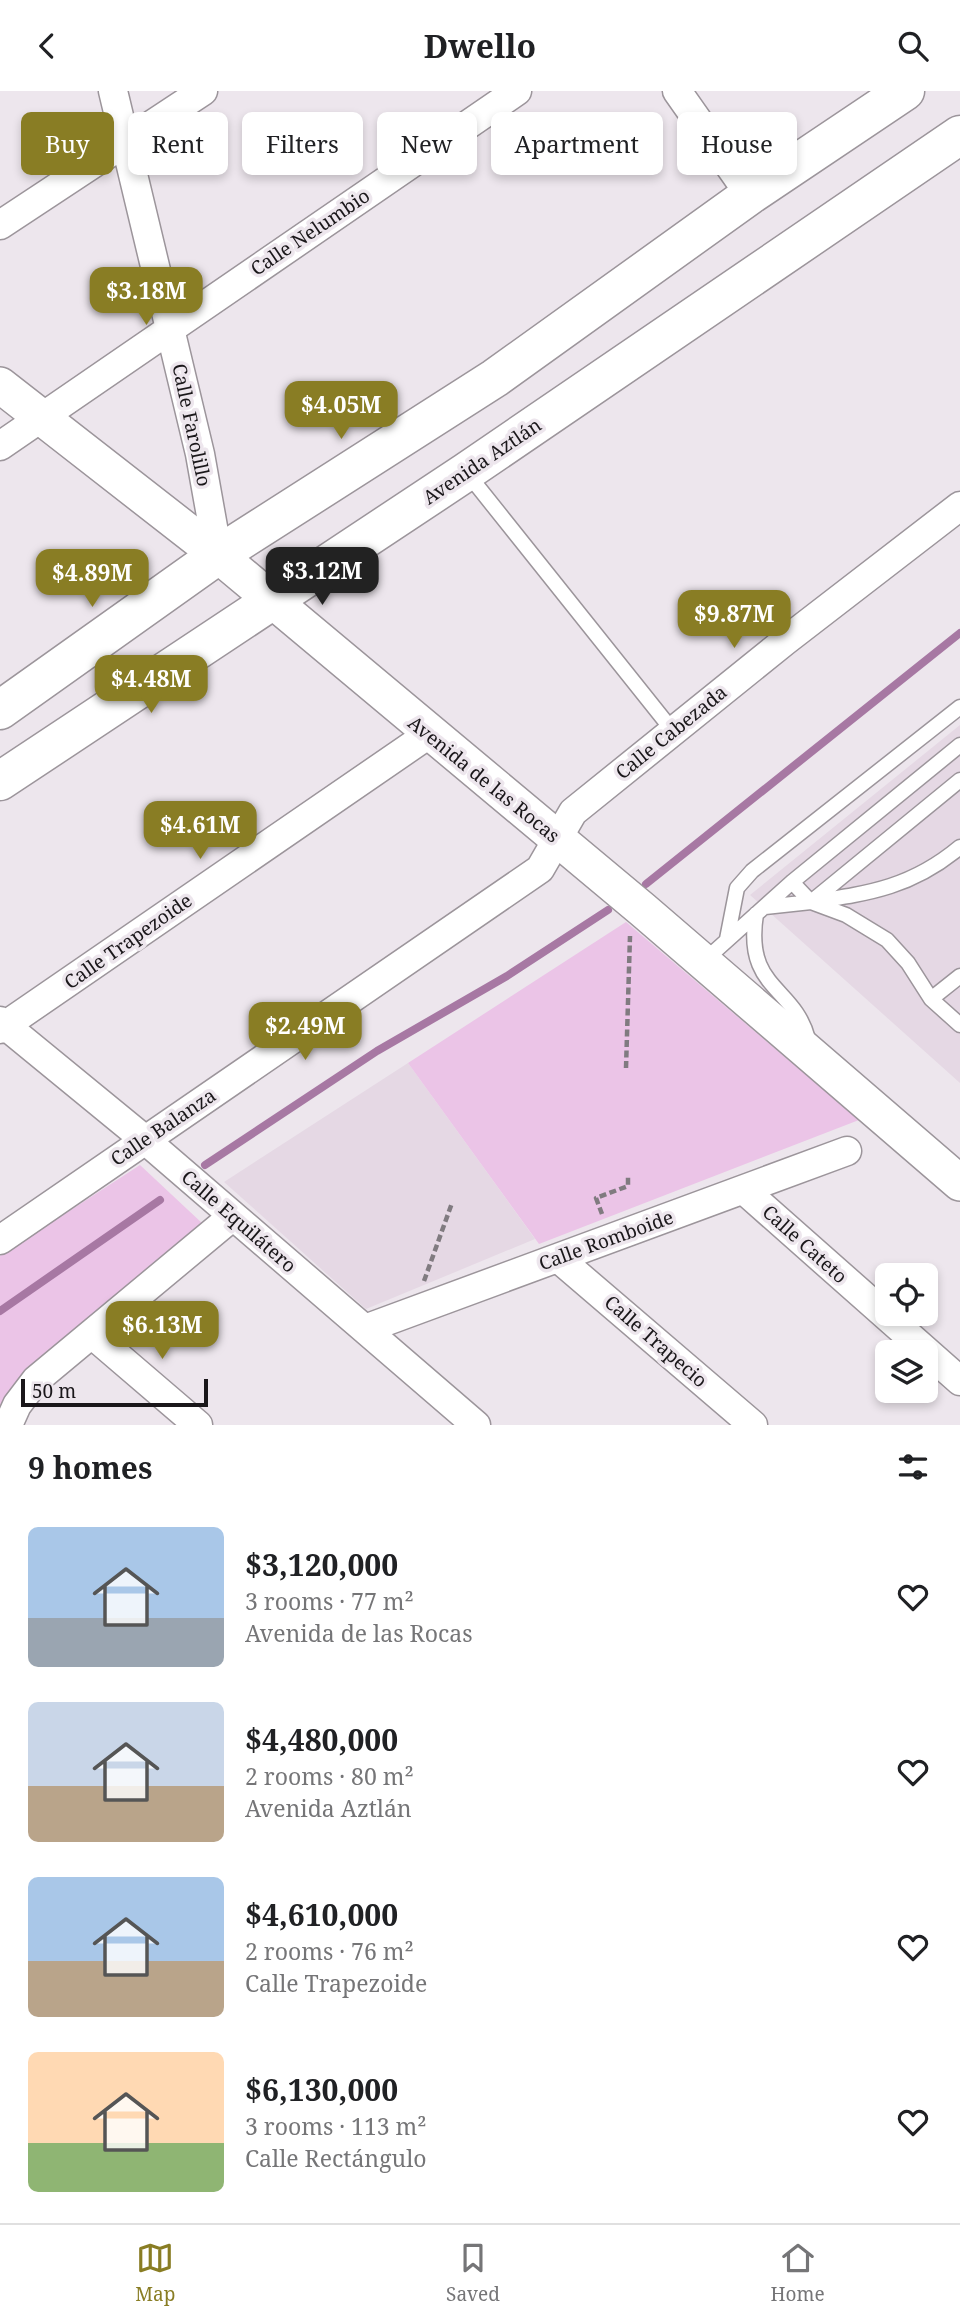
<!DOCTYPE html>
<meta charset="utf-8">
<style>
:root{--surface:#fff;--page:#f6f6f6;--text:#202124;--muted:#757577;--line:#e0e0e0;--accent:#897d24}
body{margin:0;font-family:"Noto Serif",serif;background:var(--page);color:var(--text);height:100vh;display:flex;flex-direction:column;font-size:26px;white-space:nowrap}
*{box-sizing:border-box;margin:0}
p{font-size:23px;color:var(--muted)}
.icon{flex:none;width:38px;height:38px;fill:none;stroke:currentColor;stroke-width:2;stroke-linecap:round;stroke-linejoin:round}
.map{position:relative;height:1334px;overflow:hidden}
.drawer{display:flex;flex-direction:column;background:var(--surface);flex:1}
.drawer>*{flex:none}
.top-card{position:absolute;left:21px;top:21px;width:919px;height:63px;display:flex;gap:14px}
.buttons{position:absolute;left:875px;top:1172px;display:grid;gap:14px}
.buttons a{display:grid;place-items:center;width:63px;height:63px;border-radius:10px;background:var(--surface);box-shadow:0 4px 10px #0003;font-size:35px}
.scale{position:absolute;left:21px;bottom:18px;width:187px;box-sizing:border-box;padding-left:7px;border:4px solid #1a171a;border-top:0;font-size:19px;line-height:24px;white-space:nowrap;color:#1a171a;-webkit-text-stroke:5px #ede6ed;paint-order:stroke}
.price{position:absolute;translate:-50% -60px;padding:0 16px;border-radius:14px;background:var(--accent);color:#fff;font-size:23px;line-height:46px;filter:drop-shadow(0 2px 4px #0008)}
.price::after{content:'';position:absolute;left:50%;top:42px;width:21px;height:16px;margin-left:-10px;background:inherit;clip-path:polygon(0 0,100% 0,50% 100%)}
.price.current{background:#222;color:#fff}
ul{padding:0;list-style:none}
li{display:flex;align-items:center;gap:21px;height:175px;padding:0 28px}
li span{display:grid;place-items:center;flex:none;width:196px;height:140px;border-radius:10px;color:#555}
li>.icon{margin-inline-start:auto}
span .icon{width:84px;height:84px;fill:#fffc;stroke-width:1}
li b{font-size:30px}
h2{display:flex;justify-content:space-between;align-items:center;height:84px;padding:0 28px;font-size:30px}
.pill{padding:0 24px;border-radius:10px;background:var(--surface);box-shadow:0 4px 10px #0003;font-size:24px;line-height:63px}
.pill.current{background:var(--accent);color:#fff}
header{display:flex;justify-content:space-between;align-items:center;height:91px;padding:0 28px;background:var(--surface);font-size:32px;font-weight:700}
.dock{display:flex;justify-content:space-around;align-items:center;height:98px;border-top:2px solid var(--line);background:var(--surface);font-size:19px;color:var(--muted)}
.dock a{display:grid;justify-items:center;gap:4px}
.dock .current{color:var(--accent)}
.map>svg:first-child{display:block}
.built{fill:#e5d8e4}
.green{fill:#ebc4e7}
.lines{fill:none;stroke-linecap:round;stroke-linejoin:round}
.stream{stroke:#a778a3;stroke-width:8}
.service-casing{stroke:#9c959b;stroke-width:17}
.minor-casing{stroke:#9c959b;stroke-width:31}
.tertiary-casing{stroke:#9c959b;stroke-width:38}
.secondary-casing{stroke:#9c959b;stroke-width:41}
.path{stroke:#807b80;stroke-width:4.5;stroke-dasharray:7 3.5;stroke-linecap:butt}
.service{stroke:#fff;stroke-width:14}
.minor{stroke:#fff;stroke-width:28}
.tertiary{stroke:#fff;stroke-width:35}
.secondary{stroke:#fff;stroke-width:38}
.labels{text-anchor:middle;stroke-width:7;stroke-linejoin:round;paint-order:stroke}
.street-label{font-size:19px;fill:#1a171a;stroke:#ede6ed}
</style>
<header><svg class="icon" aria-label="back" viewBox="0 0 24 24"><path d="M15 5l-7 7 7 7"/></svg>Dwello<svg class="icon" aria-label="search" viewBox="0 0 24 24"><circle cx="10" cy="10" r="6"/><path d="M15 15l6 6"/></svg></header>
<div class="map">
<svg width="960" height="1334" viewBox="0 0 960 1334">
<rect width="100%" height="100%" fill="#ede6ed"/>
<!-- built -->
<path class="built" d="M 960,634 L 960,992 L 750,804 Z
M 408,972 L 535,1148 L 366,1218 L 224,1091 Z"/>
<!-- green -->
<path class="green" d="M 626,831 L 859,1029 L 539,1153 L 408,972 Z
M 140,1074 L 203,1133 L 0,1334 L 0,1165 Z"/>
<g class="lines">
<!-- stream -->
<path class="stream" d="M 646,793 L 960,542
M 205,1074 L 377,960 L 507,885 L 608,819
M 0,1220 L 160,1109"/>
<!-- service casing -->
<g class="service-casing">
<path id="service" d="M 467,382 L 673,640
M 792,791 L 811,811 C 871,802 912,796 960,756
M 811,811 L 846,824 L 887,849 L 908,872 L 931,908 L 960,934
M 765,816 L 811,811 L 960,689
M 756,823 C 744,899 794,894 808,948
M 727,848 L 737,797 L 752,780 L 960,616
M 704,870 L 792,791 L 960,654
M 931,908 L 960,885"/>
</g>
<!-- minor casing -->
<g class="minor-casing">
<path id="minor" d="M 113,0 L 200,363 L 218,464
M 677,0 L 750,104
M 0,134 L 203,0
M 0,355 L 517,0
M 0,930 L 144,1048 L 476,1334
M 0,938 L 429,643
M 744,1099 L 960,1290
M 0,1149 L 540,778 L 573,721 L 785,550 L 960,415
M 558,1167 L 753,1334
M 365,1238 L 847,1060
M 93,1244 L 198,1334
M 8,1334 L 17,1314 L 36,1289 L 233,1125"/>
</g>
<!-- tertiary casing -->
<g class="tertiary-casing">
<path id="tertiary" d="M 0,294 L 218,464 L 643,819 L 960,1092"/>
</g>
<!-- secondary casing -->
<g class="secondary-casing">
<path id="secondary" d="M 0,619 L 218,464 L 495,287 L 750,104 L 905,0
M 0,690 L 466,381 L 960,44"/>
</g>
<!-- path -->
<path class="path" d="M 626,977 L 630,845
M 602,1123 L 596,1107 L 628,1095 L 628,1084
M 424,1190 L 452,1112"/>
<!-- service -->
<use href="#service" class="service"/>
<!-- minor -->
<use href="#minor" class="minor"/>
<!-- tertiary -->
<use href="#tertiary" class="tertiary"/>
<!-- secondary -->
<use href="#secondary" class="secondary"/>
</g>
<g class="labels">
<!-- street labels -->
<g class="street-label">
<text transform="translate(310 141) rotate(-34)" y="7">Calle Nelumbio</text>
<text transform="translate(192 334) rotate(78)" y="7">Calle Farolillo</text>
<text transform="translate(482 370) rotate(-34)" y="7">Avenida Aztlán</text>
<text transform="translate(671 641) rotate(-39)" y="7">Calle Cabezada</text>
<text transform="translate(484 688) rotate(39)" y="7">Avenida de las Rocas</text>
<text transform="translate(128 850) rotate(-35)" y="7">Calle Trapezoide</text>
<text transform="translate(163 1036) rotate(-34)" y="7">Calle Balanza</text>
<text transform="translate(239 1130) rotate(41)" y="7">Calle Equilátero</text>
<text transform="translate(606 1149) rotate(-20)" y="7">Calle Romboide</text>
<text transform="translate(805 1153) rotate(42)" y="7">Calle Cateto</text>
<text transform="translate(656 1250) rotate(41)" y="7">Calle Trapecio</text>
</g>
</g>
</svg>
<div class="buttons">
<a><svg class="icon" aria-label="locate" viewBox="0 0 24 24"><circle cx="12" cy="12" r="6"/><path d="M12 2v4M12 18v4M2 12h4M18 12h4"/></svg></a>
<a><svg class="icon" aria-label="layers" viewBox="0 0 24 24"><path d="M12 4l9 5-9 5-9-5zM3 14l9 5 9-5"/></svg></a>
</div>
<div class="scale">50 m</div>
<b class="price" style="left:146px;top:236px">$3.18M</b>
<b class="price" style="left:341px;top:350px">$4.05M</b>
<b class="price current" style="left:322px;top:516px">$3.12M</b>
<b class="price" style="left:92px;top:518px">$4.89M</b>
<b class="price" style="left:734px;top:559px">$9.87M</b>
<b class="price" style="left:151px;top:624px">$4.48M</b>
<b class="price" style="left:200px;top:770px">$4.61M</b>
<b class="price" style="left:305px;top:971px">$2.49M</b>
<b class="price" style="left:162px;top:1270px">$6.13M</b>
<div class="top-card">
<a class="pill current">Buy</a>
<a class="pill">Rent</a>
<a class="pill">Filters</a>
<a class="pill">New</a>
<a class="pill">Apartment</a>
<a class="pill">House</a>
</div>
</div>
<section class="drawer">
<h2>9 homes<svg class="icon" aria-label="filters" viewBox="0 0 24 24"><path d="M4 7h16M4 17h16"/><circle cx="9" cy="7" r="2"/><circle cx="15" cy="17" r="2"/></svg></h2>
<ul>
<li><span style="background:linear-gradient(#a9c7e8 65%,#9aa5b1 0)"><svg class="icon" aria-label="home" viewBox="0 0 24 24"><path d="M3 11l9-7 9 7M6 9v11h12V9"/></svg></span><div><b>$3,120,000</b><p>3 rooms · 77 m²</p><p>Avenida de las Rocas</p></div><svg class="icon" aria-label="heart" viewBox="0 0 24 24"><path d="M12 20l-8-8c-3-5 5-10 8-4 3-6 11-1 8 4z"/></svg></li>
<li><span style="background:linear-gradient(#c9d6e8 60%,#b9a48a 0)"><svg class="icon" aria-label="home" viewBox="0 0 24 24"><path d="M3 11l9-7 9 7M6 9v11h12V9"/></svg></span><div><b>$4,480,000</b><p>2 rooms · 80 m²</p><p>Avenida Aztlán</p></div><svg class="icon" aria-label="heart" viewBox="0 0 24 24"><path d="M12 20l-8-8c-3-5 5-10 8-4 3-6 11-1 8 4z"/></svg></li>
<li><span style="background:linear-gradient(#a9c7e8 60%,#b9a48a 0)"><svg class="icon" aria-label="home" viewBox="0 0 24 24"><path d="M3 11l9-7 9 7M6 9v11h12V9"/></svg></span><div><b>$4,610,000</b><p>2 rooms · 76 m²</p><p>Calle Trapezoide</p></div><svg class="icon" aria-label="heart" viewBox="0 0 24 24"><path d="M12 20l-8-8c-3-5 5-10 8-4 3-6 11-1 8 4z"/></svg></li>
<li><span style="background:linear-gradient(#ffd9b3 65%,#8fb573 0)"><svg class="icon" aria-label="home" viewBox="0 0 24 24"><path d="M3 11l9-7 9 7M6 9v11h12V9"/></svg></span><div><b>$6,130,000</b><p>3 rooms · 113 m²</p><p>Calle Rectángulo</p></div><svg class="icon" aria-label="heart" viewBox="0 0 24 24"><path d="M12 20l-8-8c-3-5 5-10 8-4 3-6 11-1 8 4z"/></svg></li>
</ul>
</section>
<nav class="dock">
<a class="current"><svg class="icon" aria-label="map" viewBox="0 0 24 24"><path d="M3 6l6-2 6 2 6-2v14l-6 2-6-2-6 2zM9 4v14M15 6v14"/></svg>Map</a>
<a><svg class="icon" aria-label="saved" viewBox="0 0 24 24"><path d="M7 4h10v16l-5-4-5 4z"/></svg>Saved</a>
<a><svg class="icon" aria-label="home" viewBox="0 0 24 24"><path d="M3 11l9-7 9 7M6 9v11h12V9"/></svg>Home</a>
</nav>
